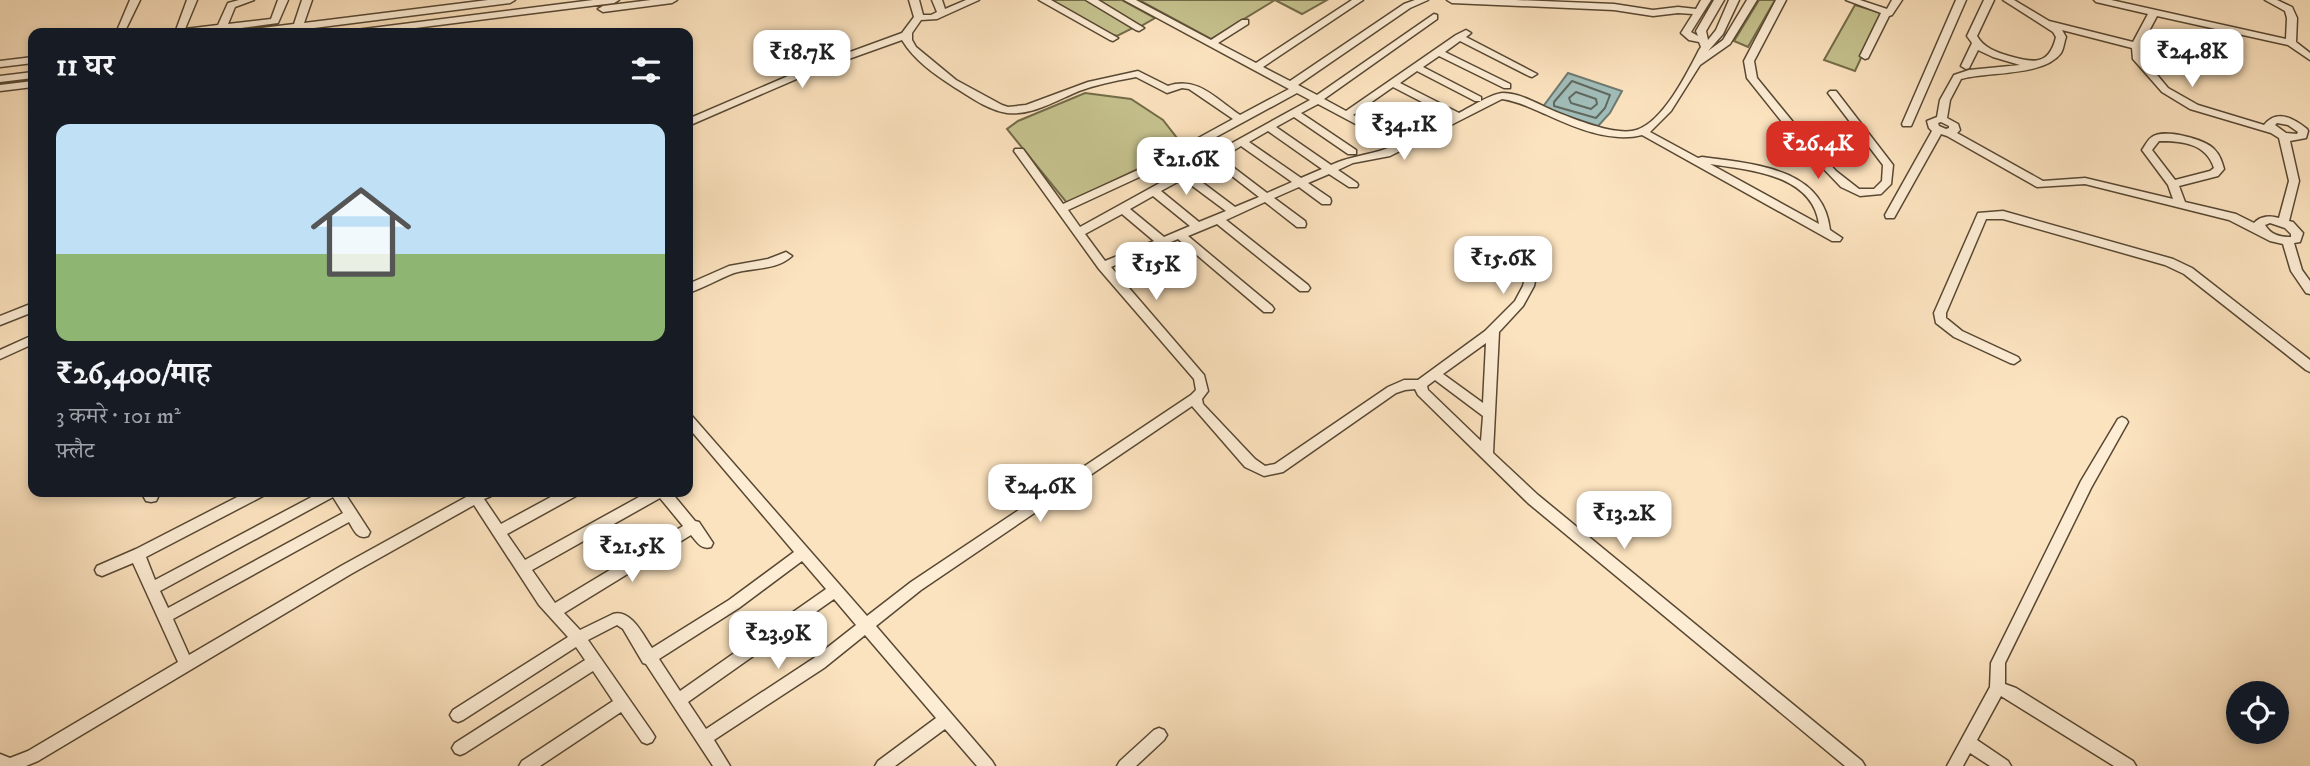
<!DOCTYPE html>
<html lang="hi">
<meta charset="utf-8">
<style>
:root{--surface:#171b24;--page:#242831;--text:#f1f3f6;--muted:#9ea1a6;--accent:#d93025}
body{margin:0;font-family:"IM FELL DW Pica","Noto Serif Devanagari",serif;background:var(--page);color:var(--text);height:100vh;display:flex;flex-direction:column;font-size:26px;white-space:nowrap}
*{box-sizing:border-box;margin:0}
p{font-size:23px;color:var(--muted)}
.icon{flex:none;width:38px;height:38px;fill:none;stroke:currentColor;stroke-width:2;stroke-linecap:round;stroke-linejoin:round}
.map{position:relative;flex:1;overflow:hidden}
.side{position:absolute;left:28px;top:28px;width:665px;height:469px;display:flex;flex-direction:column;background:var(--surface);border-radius:14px;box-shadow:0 4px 10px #0003}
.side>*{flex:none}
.tools{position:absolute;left:2226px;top:681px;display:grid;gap:14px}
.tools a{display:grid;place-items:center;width:63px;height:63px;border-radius:50%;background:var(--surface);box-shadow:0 4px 10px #0003;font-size:35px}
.price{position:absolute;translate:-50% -60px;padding:0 16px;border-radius:14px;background:#fff;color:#222;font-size:23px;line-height:46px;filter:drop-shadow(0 2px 4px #0008)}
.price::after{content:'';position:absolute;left:50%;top:42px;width:21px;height:16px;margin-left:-10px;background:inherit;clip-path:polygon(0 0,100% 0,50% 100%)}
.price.selected{background:var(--accent);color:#fff}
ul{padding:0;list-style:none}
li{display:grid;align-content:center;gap:14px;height:371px;padding:0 28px}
li span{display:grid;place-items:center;height:217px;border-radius:14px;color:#555}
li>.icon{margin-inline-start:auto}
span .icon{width:126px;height:126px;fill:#fffc;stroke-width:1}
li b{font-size:30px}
h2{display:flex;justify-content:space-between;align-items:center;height:84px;padding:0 28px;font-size:30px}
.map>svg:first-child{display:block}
.green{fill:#c5c28e;stroke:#736b49;stroke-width:2}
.water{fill:#a1bdb9;stroke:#6e7971;stroke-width:2}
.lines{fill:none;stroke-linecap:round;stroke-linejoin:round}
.shore{stroke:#61685e;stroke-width:2}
.minor-casing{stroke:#584833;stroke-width:3}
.minor{fill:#fdedd5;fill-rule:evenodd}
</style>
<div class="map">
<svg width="2310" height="766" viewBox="0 0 2310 766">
<rect width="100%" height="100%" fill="#fce3bf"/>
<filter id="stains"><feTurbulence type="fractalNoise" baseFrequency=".00286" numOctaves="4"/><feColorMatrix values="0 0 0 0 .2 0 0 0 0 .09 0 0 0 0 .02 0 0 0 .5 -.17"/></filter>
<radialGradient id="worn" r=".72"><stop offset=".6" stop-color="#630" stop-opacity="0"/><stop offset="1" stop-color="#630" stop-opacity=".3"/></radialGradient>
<!-- green -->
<path class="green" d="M 1051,0 L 1086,0 L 1133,28 L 1117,36 L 1110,34 Z
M 1097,0 L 1122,0 L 1155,18 L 1141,26 Z
M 1139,0 L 1327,0 L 1302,14 L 1275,0 L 1211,39 Z
M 1759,0 L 1775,0 L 1748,47 L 1734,41 Z
M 1855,5 L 1882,13 L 1855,71 L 1824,60 Z
M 1085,93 L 1131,99 L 1163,120 L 1184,147 L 1067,203 L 1007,129 L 1018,121 Z"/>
<!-- water -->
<path class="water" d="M 1568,73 L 1622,91 L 1610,113 L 1598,126 L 1542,108 Z"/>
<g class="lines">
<!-- shore -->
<path class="shore" d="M 1572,81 L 1610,95 L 1605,108 L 1596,118 L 1554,106 L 1554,102 Z
M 1576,92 L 1596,99 L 1597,104 L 1591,109 L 1571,103 L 1569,98 Z"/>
<!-- minor casing -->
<g class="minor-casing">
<path id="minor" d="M 130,0 L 140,0 L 124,33 L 116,33 Z
M 187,0 L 197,0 L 185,29 L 218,25 L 228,3 L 239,0 L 254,0 L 235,7 L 228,24 L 271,19 L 278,0 L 288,0 L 278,23 L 226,30 L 224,33 L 216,33 L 216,31 L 169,33 L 176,30 Z
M 302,0 L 312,0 L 304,23 L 488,0 L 515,0 L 510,3 L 298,30 L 265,33 L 240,33 L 245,30 L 294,24 Z
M 593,0 L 619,0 L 614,3 L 376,33 L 351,33 L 356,30 Z
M 651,0 L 677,0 L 672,3 L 603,12 L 598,9 L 603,6 Z
M 909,0 L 919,0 L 923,15 L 931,15 L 937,12 L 932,0 L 942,0 L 945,9 L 966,0 L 979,0 L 937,19 L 921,20 L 912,33 L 912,40 L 916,47 L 956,80 L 1002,105 L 1008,107 L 1026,105 L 1088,82 L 1138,71 L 1168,86 C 1198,76 1216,99 1240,115 L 1289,89 L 1124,0 L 1136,0 L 1211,40 L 1242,20 L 1248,20 L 1248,24 L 1218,43 L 1256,63 L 1352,0 L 1363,0 L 1263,67 L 1290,81 L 1404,4 L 1415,0 L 1428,0 L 1410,8 L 1298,85 L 1317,95 L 1434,14 L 1437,15 L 1437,19 L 1324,99 L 1346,111 L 1456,35 L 1466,30 L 1471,33 L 1466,37 L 1537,74 L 1532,77 L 1529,76 L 1460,41 L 1445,52 L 1510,84 L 1510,88 L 1504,88 L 1439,56 L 1423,67 L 1481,97 L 1481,101 L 1475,101 L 1417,71 L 1400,83 L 1459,113 C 1469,108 1492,93 1503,93 C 1520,93 1538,104 1554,111 C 1574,119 1610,134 1632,131 C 1661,127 1687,73 1699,50 L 1701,47 L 1699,42 L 1689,40 L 1681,33 L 1693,14 L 1678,13 L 1653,16 L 1614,10 L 1452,3 L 1447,0 L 1515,0 L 1614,4 L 1653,10 L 1678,7 L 1696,9 L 1701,0 L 1711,0 L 1691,32 L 1698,36 L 1696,31 L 1714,0 L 1724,0 L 1706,31 L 1708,40 L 1716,30 L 1729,0 L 1739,0 L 1723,34 L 1708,51 L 1723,40 L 1747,0 L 1757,0 L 1730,44 L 1700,65 L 1671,111 L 1650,132 L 1698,158 L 1702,157 C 1752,164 1823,167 1830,230 L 1842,238 L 1840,241 L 1832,241 L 1642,135 C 1610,143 1573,127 1545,114 C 1531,108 1517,101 1502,99 L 1390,156 L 1353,163 L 1338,170 L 1357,183 L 1358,185 L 1357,187 L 1349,187 L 1329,174 L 1308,183 L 1330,198 L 1331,201 L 1330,204 L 1322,204 L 1299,187 L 1274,198 L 1305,221 L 1306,224 L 1305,227 L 1297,227 L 1265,202 L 1226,220 L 1308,285 L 1310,288 L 1308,291 L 1300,291 L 1217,224 L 1188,236 L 1272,306 L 1274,309 L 1272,312 L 1264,312 L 1178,239 L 1111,267 L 1204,375 L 1208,391 L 1202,399 L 1203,404 L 1255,459 L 1265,466 L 1275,464 L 1388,387 L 1404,380 L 1418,380 L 1485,331 L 1515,301 L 1523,286 L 1528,265 L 1536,265 L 1538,268 L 1534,286 L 1523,306 L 1499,332 L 1493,453 L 1538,495 L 1862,761 L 1865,766 L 1845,766 L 1528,503 L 1418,395 L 1415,389 L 1405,390 L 1396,393 L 1283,472 L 1264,476 L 1245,467 L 1192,406 L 921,590 L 876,626 L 992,761 L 995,766 L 977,766 L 945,729 L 895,766 L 875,766 L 878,761 L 936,718 L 865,635 L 824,668 L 714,740 L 730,766 L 713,766 L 646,664 L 643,663 L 623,629 L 617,625 L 588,640 L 652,732 L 655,737 L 652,742 L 647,744 L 642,742 L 621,712 L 540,766 L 519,766 L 522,761 L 613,701 L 593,671 L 465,753 L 460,755 L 455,753 L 452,748 L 455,743 L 585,660 L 576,647 L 463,720 L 458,722 L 453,720 L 450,715 L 453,710 L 568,637 L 539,605 L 474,505 L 351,574 L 38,761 L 26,766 L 0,766 L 0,754 L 10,758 L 28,751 L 178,662 L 133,563 L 102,576 L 97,574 L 95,570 L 97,566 L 136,549 L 247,492 L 265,492 L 263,496 L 146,557 L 155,580 L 321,492 L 344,492 L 370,532 L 368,536 C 357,540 354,530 349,522 L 173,619 L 189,655 L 341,566 L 468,496 L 467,492 L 492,492 L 491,496 L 484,499 L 501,524 L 560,492 L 577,492 L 576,496 L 507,534 L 525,560 L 648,492 L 671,492 L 695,521 L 699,522 L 713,543 L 711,547 C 701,550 697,542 691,535 L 564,613 L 580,630 L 613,614 C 631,609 643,635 652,648 L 729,600 L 794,552 L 688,427 L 688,414 L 692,416 L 867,616 L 911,582 L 1191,395 L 1196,390 L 1194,379 L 1099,269 L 1014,151 L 1015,149 L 1023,149 L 1063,204 L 1151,164 L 1233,119 L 1189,89 L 1182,88 L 1167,93 L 1136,77 L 1131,78 C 1113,81 1096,85 1079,91 C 1057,100 1032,116 1007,113 C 988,110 970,97 954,87 C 934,74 914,60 902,40 L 815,71 L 688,126 L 688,119 L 809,67 L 902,33 L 914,17 ZM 1393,87 L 1451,117 L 1404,141 L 1353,115 ZM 1297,93 L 1310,100 L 1080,227 L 1068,210 L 1159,168 ZM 1318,104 L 1395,145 C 1375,155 1352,155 1331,165 L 1276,127 L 1294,117 L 1348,154 L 1356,154 L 1356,150 L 1301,113 ZM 1268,131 L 1322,169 L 1301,178 L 1249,142 ZM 1241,146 L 1292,182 L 1267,193 L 1221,158 ZM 1214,162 L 1259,197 L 1235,207 L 1191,174 ZM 1710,164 C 1749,170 1812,174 1819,224 ZM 1183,179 L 1226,211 L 1199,222 L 1161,191 ZM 1153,196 L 1190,226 L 1164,237 L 1130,209 ZM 1122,214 L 1154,241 L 1105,261 L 1085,234 ZM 1486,343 L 1483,403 L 1443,374 ZM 1435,380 L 1483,416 L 1481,441 L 1428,390 L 1427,386 ZM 333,497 L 343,513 L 168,608 L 160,591 ZM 660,498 L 683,526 L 555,603 L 532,570 ZM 802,561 L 826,589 L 680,691 L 659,659 L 739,608 ZM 834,599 L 856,625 L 814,658 L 706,729 L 688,702 Z
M 1039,0 L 1051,0 L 1118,38 L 1113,41 L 1110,40 Z
M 1086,0 L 1098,0 L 1144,28 L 1139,31 L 1136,30 Z
M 1776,0 L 1786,0 L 1754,61 L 1757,78 L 1806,138 L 1836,171 L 1859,189 L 1874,189 L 1882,181 L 1883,165 L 1828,93 L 1830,91 L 1836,91 L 1893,165 L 1891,184 L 1881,194 L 1860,196 L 1841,187 L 1798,142 L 1747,78 L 1744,61 Z
M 1846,0 L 1860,0 L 1887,9 L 1892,0 L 1902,0 L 1892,15 L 1889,16 L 1868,58 L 1865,59 L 1860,56 L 1881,13 Z
M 1956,0 L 1966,0 L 1912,124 L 1911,126 L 1903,126 L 1902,124 Z
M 1984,0 L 1994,0 L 1977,36 C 1984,48 1996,52 2009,56 C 2033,63 2049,66 2056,37 L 2053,32 L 2003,0 L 2014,0 L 2049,21 L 2133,42 L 2148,14 L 2096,2 L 2094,0 L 2111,0 L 2286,39 L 2287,18 L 2285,11 L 2265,0 L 2277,0 L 2292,7 L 2297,18 L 2296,42 L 2310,53 L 2310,60 L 2288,45 L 2157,16 L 2141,46 L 2143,58 L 2168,88 L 2198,105 L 2264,125 C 2277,109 2293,118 2307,129 L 2308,131 L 2306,138 L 2290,141 L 2299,181 L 2289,221 L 2293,222 L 2303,233 L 2300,242 L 2294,243 L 2302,270 L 2310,281 L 2310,294 L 2306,293 L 2291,271 L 2283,244 L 2270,241 L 2229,220 L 2085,184 L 2037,187 L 1947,136 L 1941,134 L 1894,218 L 1886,218 L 1885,215 L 1932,131 L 1929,128 L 1927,121 L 1937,117 L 1940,100 L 1954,75 L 1969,70 L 2020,65 L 1993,57 L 1978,50 L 1969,68 L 1966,69 L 1961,66 L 1972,43 L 1967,36 ZM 2062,30 L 2132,48 L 2133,59 L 2162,92 L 2190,109 L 2271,133 L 2279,138 L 2289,181 L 2279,218 C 2270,215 2260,216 2254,223 L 2236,214 L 2185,202 L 2179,186 L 2218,176 L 2224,169 C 2222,162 2220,155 2214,149 C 2205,139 2163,128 2152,137 C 2148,139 2145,146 2142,150 L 2168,185 L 2173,199 L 2085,178 L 2043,181 L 1957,133 L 1960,130 L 1958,124 L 1947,118 L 1950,100 L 1961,79 C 1988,71 2043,77 2061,53 C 2064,48 2064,42 2066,37 ZM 1941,122 L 1949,126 L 1949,128 L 1946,129 L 1939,126 L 1938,123 ZM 2277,123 L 2288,125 L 2298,132 L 2297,134 L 2286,133 L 2275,125 ZM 2159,141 C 2182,141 2206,143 2214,168 L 2210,171 L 2175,180 L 2152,150 ZM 2270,223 L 2285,228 L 2291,234 L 2291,237 C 2280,237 2271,235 2265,225 Z
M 33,57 L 33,63 L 0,67 L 0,61 Z
M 33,72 L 33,78 L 0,82 L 0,76 Z
M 33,81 L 33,87 L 0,91 L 0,85 Z
M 2003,211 L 2173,259 L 2192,268 L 2310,360 L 2310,372 L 2306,370 L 2184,274 L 2165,265 L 2003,219 L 1986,219 L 1946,313 L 1946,318 L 1962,331 L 2018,357 L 2020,360 L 2014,364 L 2010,363 L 1954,337 L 1936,323 L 1934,313 L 1978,213 Z
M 786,252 L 792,256 C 776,271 753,267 734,273 C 718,279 704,288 688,293 L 688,284 L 729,266 L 768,259 Z
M 33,303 L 33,312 L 0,325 L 0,316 Z
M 33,335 L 33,344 L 0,359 L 0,350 Z
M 2122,417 L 2126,419 L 2128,422 L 2091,488 L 2005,663 L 2005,684 L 2016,688 L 2133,761 L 2136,766 L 2114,766 L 2001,696 L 1977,740 L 2008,761 L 2011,766 L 1990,766 L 1970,753 L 1963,766 L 1947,766 L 1990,687 L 1991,663 L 2081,481 L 2118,419 Z
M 141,492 L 155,492 L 158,497 L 156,501 L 151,502 L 146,501 Z
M 1159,728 L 1164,730 L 1167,735 L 1164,740 L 1136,766 L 1117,766 L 1120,761 L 1154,730 Z"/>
</g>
<!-- minor -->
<use href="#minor" class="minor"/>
</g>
<rect width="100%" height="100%" filter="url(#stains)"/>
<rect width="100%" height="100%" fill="url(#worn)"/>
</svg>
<div class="tools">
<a><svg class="icon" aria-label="locate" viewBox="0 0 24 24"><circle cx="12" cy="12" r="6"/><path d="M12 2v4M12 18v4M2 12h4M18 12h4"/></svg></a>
</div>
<b class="price" style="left:2192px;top:89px">₹24.8K</b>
<b class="price" style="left:802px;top:90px">₹18.7K</b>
<b class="price" style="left:1404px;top:162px">₹34.1K</b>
<b class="price selected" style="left:1818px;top:181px">₹26.4K</b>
<b class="price" style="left:1186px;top:197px">₹21.6K</b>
<b class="price" style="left:1503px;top:296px">₹15.6K</b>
<b class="price" style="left:1156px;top:302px">₹15K</b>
<b class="price" style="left:1040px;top:524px">₹24.6K</b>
<b class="price" style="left:1624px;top:551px">₹13.2K</b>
<b class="price" style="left:632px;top:584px">₹21.5K</b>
<b class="price" style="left:778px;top:671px">₹23.9K</b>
<section class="side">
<h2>11 घर<svg class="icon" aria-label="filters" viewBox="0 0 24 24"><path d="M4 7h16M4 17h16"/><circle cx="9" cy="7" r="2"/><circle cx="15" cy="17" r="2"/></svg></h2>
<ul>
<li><span style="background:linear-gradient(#bfe0f5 60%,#8fb573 0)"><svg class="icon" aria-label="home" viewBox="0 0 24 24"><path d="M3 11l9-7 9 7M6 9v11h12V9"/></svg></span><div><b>₹26,400/माह</b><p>3 कमरे · 101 m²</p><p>फ़्लैट</p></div></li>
</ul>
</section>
</div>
